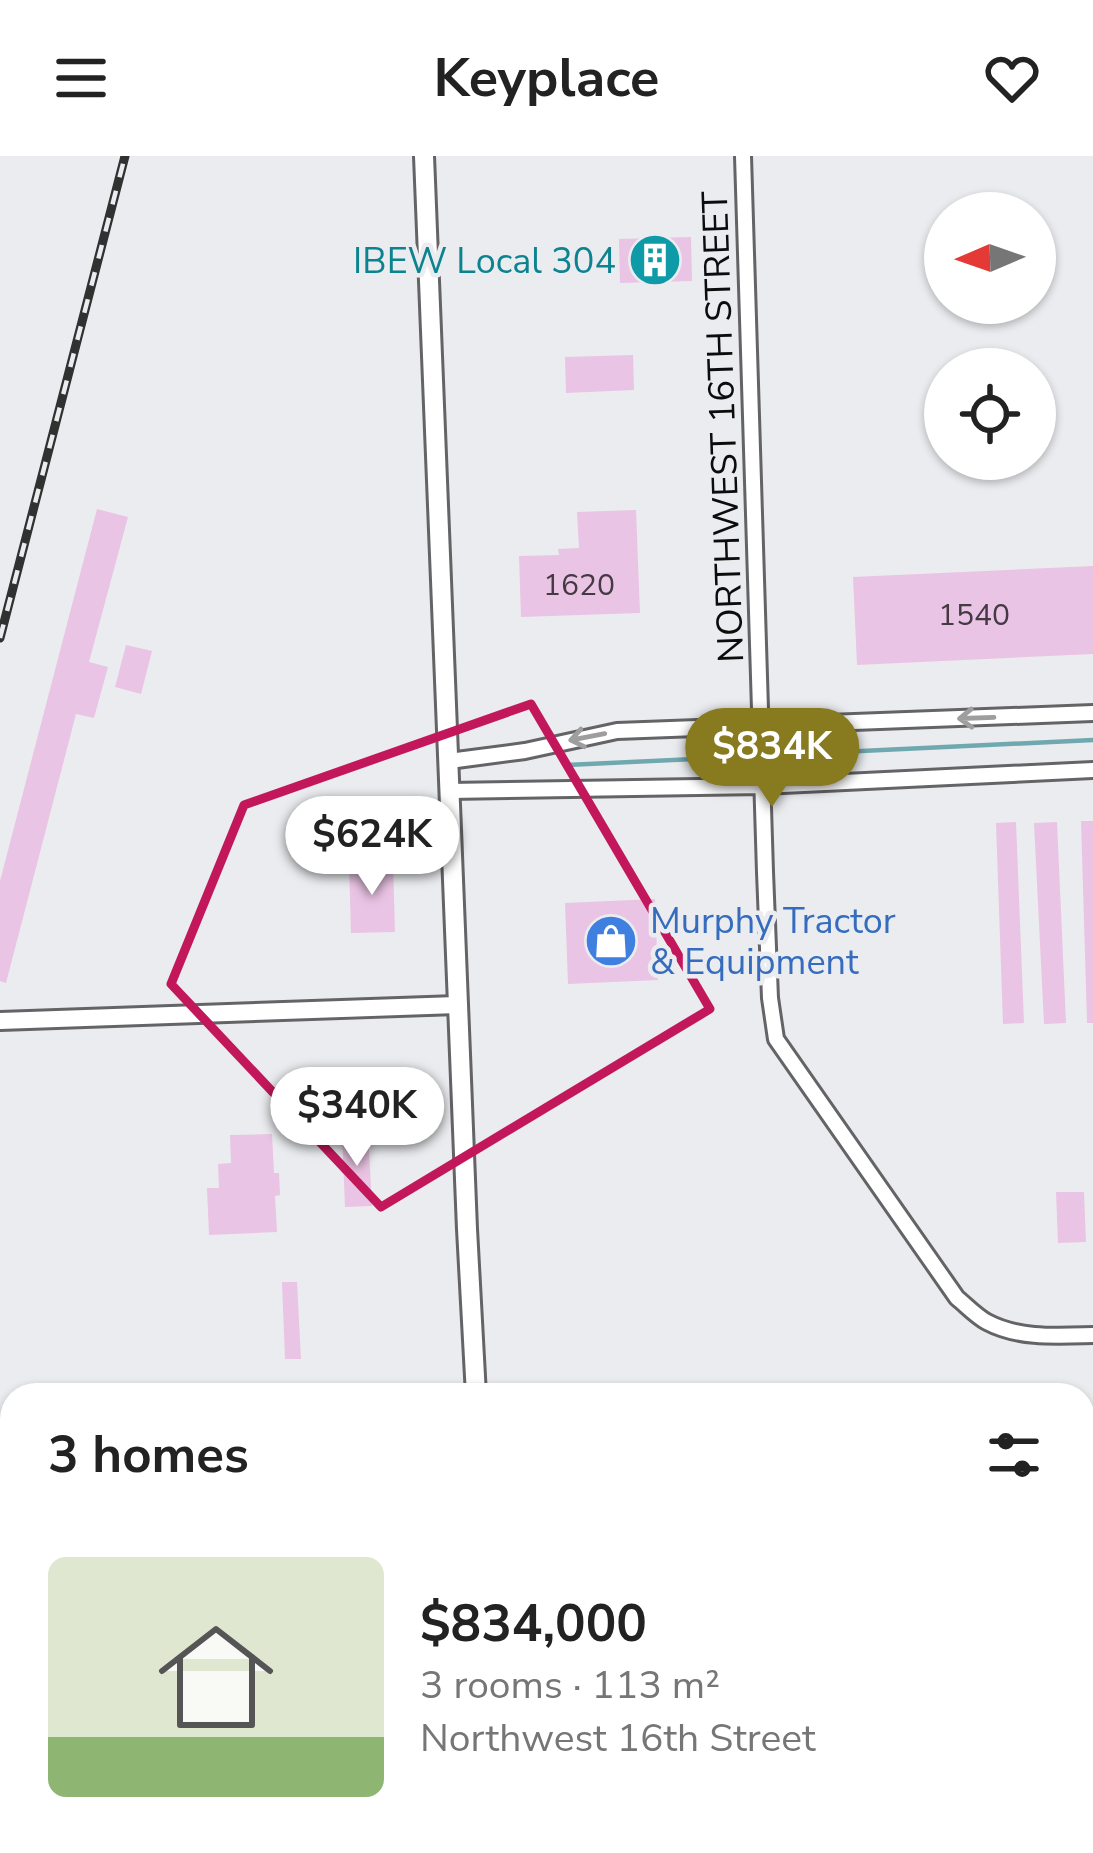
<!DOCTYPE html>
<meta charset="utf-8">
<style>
:root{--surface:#fff;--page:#f2f2f2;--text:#222;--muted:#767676;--accent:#877a1f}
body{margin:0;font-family:"Nunito Sans",sans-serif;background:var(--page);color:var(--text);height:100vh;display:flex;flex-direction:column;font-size:45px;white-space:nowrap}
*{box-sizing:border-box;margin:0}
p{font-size:39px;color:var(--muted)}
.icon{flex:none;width:66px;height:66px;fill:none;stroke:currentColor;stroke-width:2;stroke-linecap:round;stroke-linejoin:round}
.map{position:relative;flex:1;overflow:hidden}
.panel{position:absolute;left:0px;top:1227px;width:1095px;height:471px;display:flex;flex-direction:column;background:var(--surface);border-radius:36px 36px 0 0;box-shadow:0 3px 9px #0004}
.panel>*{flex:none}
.needle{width:78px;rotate:268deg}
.controls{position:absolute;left:924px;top:36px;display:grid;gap:24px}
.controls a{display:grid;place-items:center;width:132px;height:132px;border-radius:50%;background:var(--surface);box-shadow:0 3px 9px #0004;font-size:60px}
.price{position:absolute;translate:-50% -102px;padding:0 27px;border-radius:42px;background:#fff;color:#222;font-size:39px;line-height:78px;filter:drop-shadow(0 3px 6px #0008)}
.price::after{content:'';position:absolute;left:50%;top:72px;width:36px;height:27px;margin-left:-18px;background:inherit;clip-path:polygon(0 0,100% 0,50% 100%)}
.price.active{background:var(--accent);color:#fff}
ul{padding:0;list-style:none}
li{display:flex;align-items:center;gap:36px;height:300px;padding:0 48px}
li span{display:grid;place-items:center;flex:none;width:336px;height:240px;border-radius:18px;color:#555}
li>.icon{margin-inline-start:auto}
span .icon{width:144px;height:144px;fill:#fffc;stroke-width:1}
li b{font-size:51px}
h2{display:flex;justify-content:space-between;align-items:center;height:144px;padding:0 48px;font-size:51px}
header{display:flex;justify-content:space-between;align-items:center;height:156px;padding:0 48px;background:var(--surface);font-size:54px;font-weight:700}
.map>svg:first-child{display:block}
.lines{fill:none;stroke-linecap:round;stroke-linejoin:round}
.stream{stroke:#6fa8af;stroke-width:4.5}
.building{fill:#eac4e4}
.minor-casing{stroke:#646467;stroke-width:20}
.tertiary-casing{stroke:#646467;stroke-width:22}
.secondary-casing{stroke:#646467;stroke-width:24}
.motorway-casing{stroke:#646467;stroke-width:30}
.minor{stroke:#fff;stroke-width:14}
.tertiary{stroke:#fff;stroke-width:16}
.secondary{stroke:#fff;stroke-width:18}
.motorway{stroke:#fff;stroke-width:24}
.rail-casing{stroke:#313132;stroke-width:9}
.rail{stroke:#ebecef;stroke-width:4.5;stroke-dasharray:14;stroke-linecap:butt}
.oneway{stroke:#9e9e9e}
.marked{fill:none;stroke:#c2185b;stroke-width:9;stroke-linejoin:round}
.labels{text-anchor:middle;stroke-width:9;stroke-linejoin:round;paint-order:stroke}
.number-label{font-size:30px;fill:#443a43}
.culture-label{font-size:36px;fill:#0d838f;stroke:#ebecef;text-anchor:end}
.street-label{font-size:36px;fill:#0c0c0d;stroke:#ebecef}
.shop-label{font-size:36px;fill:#366cbe;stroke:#ebecef;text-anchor:start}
</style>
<header><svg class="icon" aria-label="menu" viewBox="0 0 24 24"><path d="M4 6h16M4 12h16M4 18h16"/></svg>Keyplace<svg class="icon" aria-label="heart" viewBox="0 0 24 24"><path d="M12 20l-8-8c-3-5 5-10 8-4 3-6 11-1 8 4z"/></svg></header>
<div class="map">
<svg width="1093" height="1697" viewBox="0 0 1093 1697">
<rect width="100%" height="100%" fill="#ebecef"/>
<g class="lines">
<!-- stream -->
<path class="stream" d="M 567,609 L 1093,584"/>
</g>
<!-- building -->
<path class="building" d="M 691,81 L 692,125 L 620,127 L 619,83 Z
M 633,199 L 634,234 L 566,237 L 565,201 Z
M 97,353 L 128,361 L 89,506 L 108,511 L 94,562 L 76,558 L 6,827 L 0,825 L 0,725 Z
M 636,354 L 640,457 L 521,461 L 519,400 L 559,399 L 558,393 L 579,392 L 577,356 Z
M 1093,410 L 1093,498 L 857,509 L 853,421 Z
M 126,489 L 152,495 L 141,538 L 115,531 Z
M 1081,665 L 1093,665 L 1093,867 L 1087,867 Z
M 1016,666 L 1024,867 L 1003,868 L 996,667 Z
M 1057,666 L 1066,867 L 1044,868 L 1034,667 Z
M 393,707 L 395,776 L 351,777 L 349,708 Z
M 655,743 L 658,824 L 568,828 L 565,747 Z
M 368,975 L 372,1050 L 345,1051 L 342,976 Z
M 272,978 L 274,1017 L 279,1017 L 280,1039 L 275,1040 L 277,1076 L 209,1079 L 207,1032 L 219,1032 L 218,1008 L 231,1007 L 230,979 Z
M 1056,1036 L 1084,1036 L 1086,1086 L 1058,1087 Z
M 282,1126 L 297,1126 L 301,1203 L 285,1203 Z"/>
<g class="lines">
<!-- minor casing -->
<g class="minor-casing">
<path id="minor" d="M 743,0 L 765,716 L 770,842 L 776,883 L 957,1142 C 967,1150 976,1160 987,1166 C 1019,1183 1058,1180 1093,1179
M 449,605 L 525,595 L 617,575 L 1093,557
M 449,635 L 762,630 L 1093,614"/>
</g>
<!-- tertiary casing -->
<g class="tertiary-casing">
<path id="tertiary" d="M 0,865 L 457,849"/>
</g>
<!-- secondary casing -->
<g class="secondary-casing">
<path id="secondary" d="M 424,0 L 467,1073 L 476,1239
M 541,1686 L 544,1697
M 572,1686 L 576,1697"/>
</g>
<!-- motorway casing -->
<g class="motorway-casing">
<path id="motorway" d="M 698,1686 L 728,1697
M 292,1697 L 325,1686"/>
</g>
<!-- minor -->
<use href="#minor" class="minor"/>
<!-- tertiary -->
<use href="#tertiary" class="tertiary"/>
<!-- secondary -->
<use href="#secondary" class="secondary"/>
<!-- motorway -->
<use href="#motorway" class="motorway"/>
<!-- rail casing -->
<g class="rail-casing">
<path id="rail" d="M 0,482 L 125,0"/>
</g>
<!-- rail -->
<use href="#rail" class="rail"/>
</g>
<!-- one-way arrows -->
<defs><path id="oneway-shaft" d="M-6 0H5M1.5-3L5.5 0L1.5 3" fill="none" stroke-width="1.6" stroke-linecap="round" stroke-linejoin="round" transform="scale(3)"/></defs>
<g class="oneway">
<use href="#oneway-shaft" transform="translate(976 562) rotate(178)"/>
<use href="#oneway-shaft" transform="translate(587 581) rotate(169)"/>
</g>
<!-- marked area -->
<path class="marked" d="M 531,548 L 710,853 L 381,1051 L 171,828 L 244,649 Z"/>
<!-- icons -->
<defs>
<g id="building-disc" transform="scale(2.7)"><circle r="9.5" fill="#0f9aa8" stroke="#ebecef"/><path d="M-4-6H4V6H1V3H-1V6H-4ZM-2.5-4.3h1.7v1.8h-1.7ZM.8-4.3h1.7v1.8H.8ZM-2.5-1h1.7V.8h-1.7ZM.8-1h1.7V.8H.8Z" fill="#fff"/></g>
<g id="shop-disc" transform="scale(2.7)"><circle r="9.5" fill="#3f7fe0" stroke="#ebecef"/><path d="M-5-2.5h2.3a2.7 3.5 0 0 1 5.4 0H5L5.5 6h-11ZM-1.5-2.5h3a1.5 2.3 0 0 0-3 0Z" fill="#fff"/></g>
</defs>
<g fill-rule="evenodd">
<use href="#building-disc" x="655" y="104"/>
<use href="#shop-disc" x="611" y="785"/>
</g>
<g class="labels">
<!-- number labels -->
<g class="number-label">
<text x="579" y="439">1620</text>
<text x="974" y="469">1540</text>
</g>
<!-- culture labels -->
<g class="culture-label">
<text x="616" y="117">IBEW Local 304</text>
</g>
<!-- street labels -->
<g class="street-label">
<text transform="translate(722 271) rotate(-92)" y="13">NORTHWEST 16TH STREET</text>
</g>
<!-- shop labels -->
<g class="shop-label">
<text x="650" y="777">Murphy Tractor<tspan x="650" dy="41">&amp; Equipment</tspan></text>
</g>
</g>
</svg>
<div class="controls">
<a><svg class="needle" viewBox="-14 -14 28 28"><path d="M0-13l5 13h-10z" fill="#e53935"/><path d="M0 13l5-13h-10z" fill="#767676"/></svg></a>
<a><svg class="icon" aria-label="locate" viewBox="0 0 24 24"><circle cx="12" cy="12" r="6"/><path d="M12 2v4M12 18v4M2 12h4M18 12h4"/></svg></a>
</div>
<b class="price active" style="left:772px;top:654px">$834K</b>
<b class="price" style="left:372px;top:742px">$624K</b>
<b class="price" style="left:357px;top:1013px">$340K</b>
<section class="panel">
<h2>3 homes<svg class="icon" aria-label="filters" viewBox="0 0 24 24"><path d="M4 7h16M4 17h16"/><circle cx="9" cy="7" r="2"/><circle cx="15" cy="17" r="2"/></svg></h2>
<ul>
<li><span style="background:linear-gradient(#dfe7d0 75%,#8fb573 0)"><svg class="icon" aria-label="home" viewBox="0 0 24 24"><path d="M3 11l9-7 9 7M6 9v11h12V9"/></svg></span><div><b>$834,000</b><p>3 rooms · 113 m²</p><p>Northwest 16th Street</p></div></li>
</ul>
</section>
</div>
